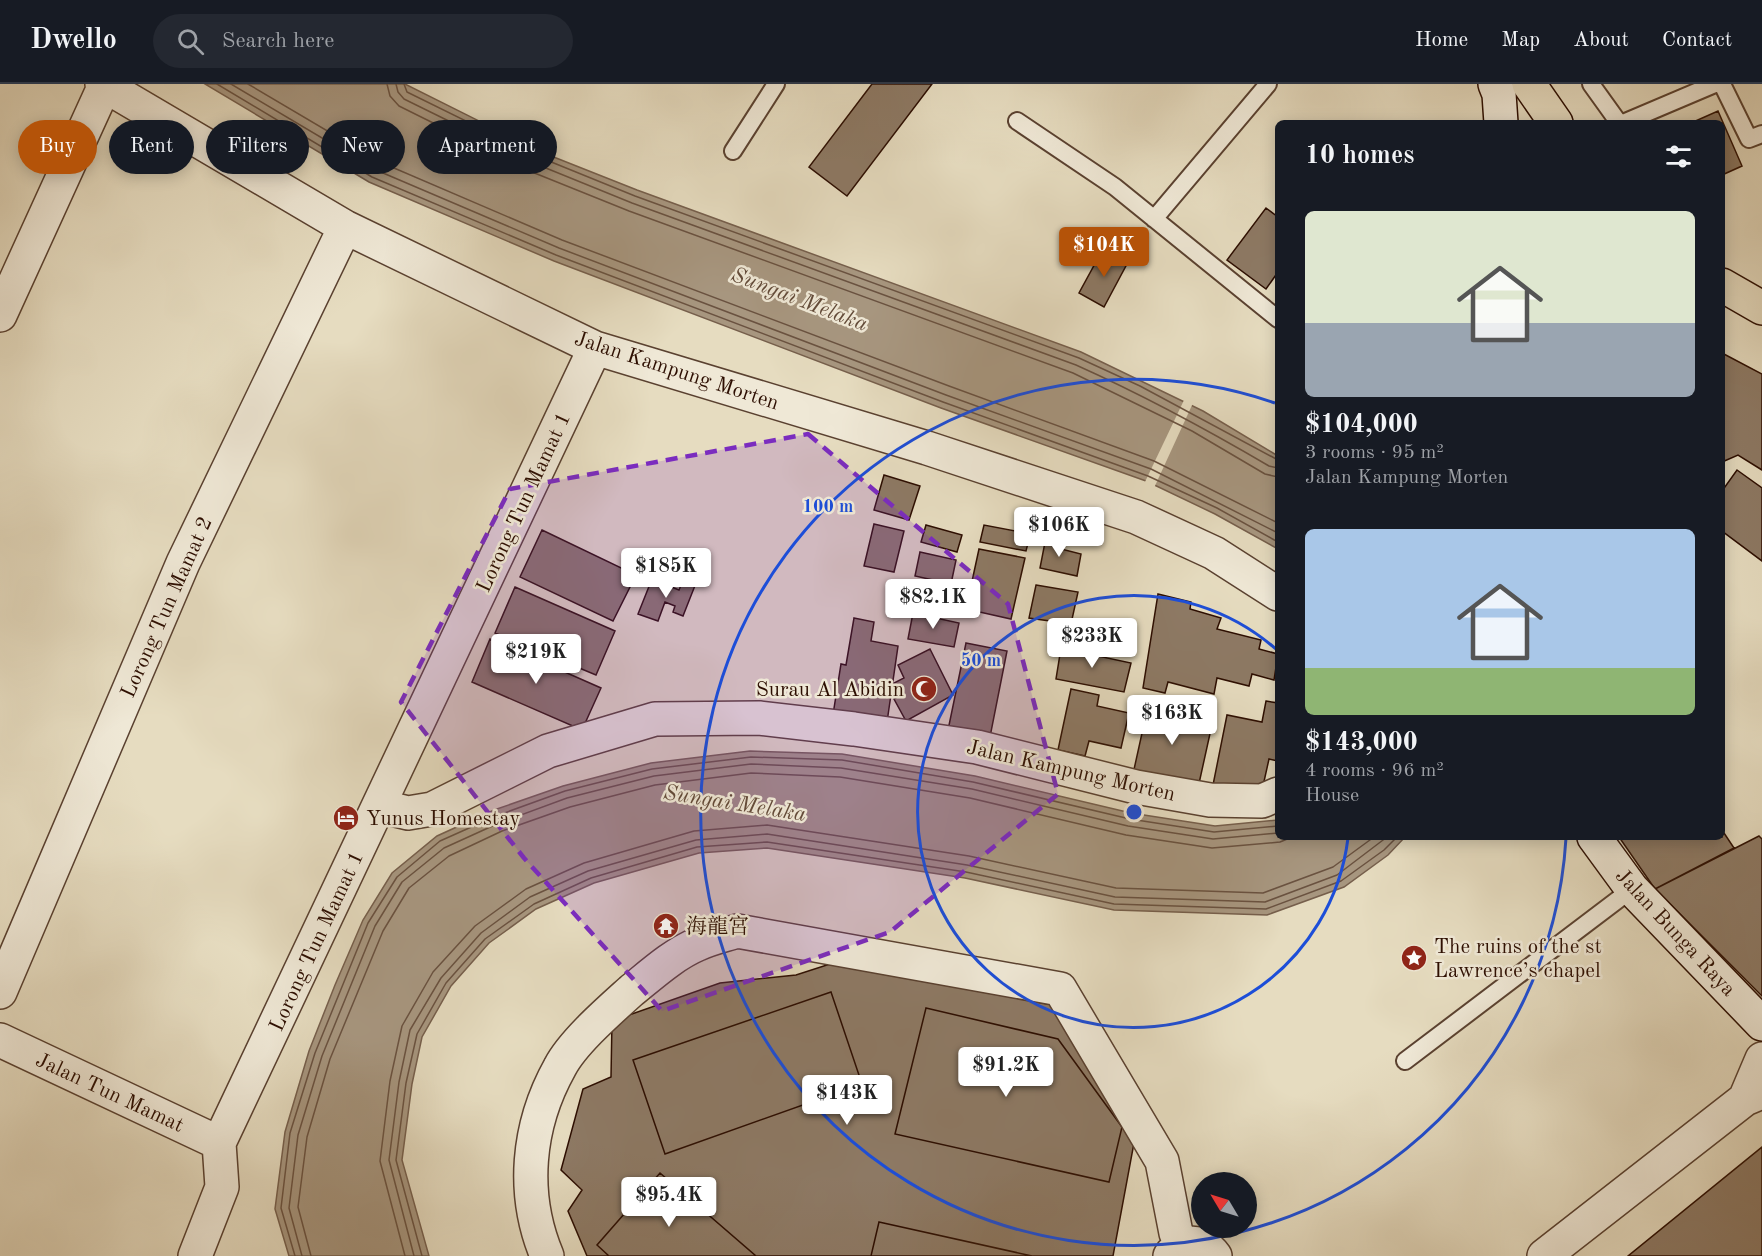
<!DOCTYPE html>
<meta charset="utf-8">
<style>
:root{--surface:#171b24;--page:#242831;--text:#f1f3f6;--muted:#9ea1a6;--line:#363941;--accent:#b45309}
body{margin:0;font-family:"Old Standard TT","Noto Serif SC",serif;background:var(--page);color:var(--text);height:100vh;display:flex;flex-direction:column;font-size:22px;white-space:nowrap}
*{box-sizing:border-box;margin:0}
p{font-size:20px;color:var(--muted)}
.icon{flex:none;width:33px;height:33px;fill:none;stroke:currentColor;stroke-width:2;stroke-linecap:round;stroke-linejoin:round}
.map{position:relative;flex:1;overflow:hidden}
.sheet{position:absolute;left:1275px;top:36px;width:450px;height:720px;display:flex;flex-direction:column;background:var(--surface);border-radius:9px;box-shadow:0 3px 15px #0003}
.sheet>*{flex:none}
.guide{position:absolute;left:18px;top:36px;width:570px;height:54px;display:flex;gap:12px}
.needle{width:39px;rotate:308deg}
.tools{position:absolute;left:1191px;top:1088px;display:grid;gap:12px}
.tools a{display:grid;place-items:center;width:66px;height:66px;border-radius:50%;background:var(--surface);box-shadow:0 3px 15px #0003;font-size:30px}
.price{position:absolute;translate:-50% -51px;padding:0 14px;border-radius:6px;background:#fff;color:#222;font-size:20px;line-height:39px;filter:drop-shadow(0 2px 3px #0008)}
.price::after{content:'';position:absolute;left:50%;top:36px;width:18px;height:14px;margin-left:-9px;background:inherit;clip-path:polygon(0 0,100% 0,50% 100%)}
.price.on{background:var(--accent);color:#fff}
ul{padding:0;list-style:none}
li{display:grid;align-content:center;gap:12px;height:318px;padding:0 30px}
li span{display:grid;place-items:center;height:186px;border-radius:9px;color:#555}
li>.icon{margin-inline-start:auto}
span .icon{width:108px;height:108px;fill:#fffc;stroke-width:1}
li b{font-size:26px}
h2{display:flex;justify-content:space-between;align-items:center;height:72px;padding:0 30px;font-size:26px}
.tag{padding:0 21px;border-radius:27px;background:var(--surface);box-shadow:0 3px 15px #0003;font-size:21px;line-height:54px}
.tag.on{background:var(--accent);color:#fff}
header{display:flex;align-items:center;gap:36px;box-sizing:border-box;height:84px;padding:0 30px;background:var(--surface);border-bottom:2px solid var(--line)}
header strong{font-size:28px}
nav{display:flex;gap:33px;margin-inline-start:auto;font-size:21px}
.search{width:420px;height:54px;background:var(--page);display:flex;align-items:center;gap:15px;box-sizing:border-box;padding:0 21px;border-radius:33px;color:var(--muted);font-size:22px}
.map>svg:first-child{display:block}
.water{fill:#a7967f;stroke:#765f4c;stroke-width:1.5}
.pier{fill:#e6dcc0}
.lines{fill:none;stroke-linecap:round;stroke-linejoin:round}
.shore{stroke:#6a5240;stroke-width:1.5}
.building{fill:#8d7964;stroke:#2c0d00;stroke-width:1.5}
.lane-casing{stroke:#5a4130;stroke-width:20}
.street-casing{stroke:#5a4130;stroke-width:36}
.secondary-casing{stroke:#2c0d00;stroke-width:36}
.primary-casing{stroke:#2c0d00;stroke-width:36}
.lane{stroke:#efe8d6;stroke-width:16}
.street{stroke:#efe8d6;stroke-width:33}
.secondary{stroke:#efe8d6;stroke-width:33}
.primary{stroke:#e6dcc0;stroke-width:33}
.marked{fill:#7b2cbf;fill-opacity:0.2;stroke:#7b2cbf;stroke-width:4.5;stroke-dasharray:12 8;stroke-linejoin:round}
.ring{fill:none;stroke:#1d4ed8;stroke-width:3}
.labels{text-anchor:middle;stroke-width:5;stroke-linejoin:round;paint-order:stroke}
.street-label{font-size:21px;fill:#2c0d00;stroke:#efe8d6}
.poi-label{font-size:21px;fill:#2c0d00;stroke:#efe8d6;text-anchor:start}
.water-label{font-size:22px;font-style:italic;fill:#634b39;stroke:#efe8d6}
.centre{fill:#1d4ed8;stroke:#efe8d6;stroke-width:3}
.ring-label{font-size:18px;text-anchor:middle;font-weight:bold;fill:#1d4ed8;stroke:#efe8d6;stroke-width:5;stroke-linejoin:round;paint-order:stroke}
</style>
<header>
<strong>Dwello</strong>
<div class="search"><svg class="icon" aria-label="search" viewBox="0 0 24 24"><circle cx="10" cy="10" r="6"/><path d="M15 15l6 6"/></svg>Search here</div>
<nav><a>Home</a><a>Map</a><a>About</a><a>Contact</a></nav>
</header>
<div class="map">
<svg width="1762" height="1172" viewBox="0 0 1762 1172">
<rect width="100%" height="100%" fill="#e6dcc0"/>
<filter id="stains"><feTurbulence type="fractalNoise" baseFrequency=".00333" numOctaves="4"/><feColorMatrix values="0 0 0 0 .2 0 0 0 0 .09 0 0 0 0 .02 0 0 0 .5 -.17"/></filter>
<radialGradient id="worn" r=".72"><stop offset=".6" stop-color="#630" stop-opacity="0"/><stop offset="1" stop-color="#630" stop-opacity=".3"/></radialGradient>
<!-- water -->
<path class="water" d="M 205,0 L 405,0 L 541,68 L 637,106 L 1081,268 L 1203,327 L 1278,372 L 1278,465 L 1215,430 L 1146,397 L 941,324 L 554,177 L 369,98 Z
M 750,667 L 842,670 L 975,692 L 1131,729 L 1215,742 L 1278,736 L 1278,753 L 1405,753 L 1388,771 L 1344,803 L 1267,831 L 1114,826 L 965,794 L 767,764 L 699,769 L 594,799 L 536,825 L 489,859 L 451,902 L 422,953 L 412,1000 L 402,1076 L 429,1172 L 289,1172 L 275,1125 L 285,1048 L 309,967 L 335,901 L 363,836 L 392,789 L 437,752 L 494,726 L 563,702 L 651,679 Z"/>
<!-- pier -->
<path class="pier" d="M 1185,314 L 1193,319 L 1154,404 L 1144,400 Z"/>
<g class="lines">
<!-- shore -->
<path class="shore" d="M 217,0 L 372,93 L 556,171 L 943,318 L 1148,392 L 1217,424 L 1278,458
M 231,0 L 376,86 L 559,164 L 946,311 L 1151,385 L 1278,449
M 248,0 L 380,78 L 562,156 L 949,302 L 1154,377 L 1278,439
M 387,0 L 390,12 L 399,22 L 532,88 L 629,127 L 1073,289 L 1192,347 L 1265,390 L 1278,393
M 396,0 L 398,8 L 404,15 L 536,80 L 632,119 L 1076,281 C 1143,311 1206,345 1269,382 L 1278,384
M 404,0 L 407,8 L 539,73 L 635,112 L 1079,274 L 1140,302 L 1278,376
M 295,1172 L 281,1124 L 290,1049 L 315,969 L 368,839 L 397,793 L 440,757 L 496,732 L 565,707 L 652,685 L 751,673 L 842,676 L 973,698 L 1130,735 L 1214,748 L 1278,742
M 302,1172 L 289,1124 L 298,1051 L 322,972 L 375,842 L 402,798 L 444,764 L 499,739 L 567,714 L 654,692 L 751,680 L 841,684 L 972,705 L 1128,742 L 1213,755 L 1278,749
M 311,1172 L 298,1123 L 307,1053 L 330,975 L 383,847 L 409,804 L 449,772 L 502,747 L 570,723 L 655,701 L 751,689 L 840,693 L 970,714 L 1126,751 L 1212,764 L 1280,758 L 1292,753
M 405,1172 L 380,1077 L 390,997 L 402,942 L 433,888 L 475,842 L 526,805 L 584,779 L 694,747 L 767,741 L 969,772 L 1116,804 L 1263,809 L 1333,783 L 1374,753
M 414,1172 L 389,1076 L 399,998 L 410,946 L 441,894 L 481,849 L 530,813 L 588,787 L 696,756 L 767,750 L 967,781 L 1115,813 L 1265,818 L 1337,791 L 1387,753
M 422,1172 L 396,1076 L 406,999 L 417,950 L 446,899 L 485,855 L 534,820 L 591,794 L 697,763 L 767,758 L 966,788 L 1114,820 L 1266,825 L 1341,797 L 1384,766 L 1397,753"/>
</g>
<!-- building -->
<path class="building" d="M 872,0 L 932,0 L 847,112 L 809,83 Z
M 1718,27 L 1742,82 L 1722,91 L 1722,39 L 1691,39 Z
M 1266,124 L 1278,133 L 1278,188 L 1266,205 L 1227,176 Z
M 1103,165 L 1128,178 L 1104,223 L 1079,209 Z
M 1722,269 L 1762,290 L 1762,386 L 1738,371 L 1722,378 Z
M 1737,386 L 1762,404 L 1762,477 L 1722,447 L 1722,407 Z
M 884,391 L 920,402 L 909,436 L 874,426 Z
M 1018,436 L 1033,440 L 1026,467 L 980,458 L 984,441 L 1015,447 Z
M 874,440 L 904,447 L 894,488 L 864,482 Z
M 926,441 L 962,451 L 957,468 L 921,458 Z
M 542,446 L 636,491 L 613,537 L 520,493 Z
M 1046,453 L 1062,456 L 1061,465 L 1081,470 L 1077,492 L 1040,484 Z
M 979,465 L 1025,474 L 1011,535 L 966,525 Z
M 920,468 L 956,476 L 951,500 L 915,492 Z
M 684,494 L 696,499 L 683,532 L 673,528 L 675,522 L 665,518 L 658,537 L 638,530 L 652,495 L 679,506 Z
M 915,497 L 960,507 L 954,532 L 909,523 Z
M 1036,501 L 1078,508 L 1071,540 L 1029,534 Z
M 515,503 L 615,547 L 596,591 L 495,549 Z
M 1158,510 L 1191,518 L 1190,525 L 1221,534 L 1217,545 L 1261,556 L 1259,565 L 1278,570 L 1274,596 L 1252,590 L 1249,602 L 1217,594 L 1214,610 L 1168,598 L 1165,609 L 1143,604 Z
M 913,529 L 959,539 L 954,563 L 908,555 Z
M 854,534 L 874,538 L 871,557 L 898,562 L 886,645 L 832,637 L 841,580 L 846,581 Z
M 490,555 L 601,604 L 582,646 L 472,598 Z
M 1062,558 L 1080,562 L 1079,568 L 1131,579 L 1124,608 L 1056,595 Z
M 966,559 L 1007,567 L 989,658 L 947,651 Z
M 930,565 L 953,611 L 906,637 L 894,615 L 901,611 L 894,599 L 904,594 L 898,581 Z
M 1071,605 L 1099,611 L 1097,622 L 1129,629 L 1121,664 L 1089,657 L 1085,672 L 1058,666 Z
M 1150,613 L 1174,618 L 1170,636 L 1186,640 L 1189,630 L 1213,636 L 1198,704 L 1133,690 Z
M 1266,617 L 1278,619 L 1278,677 L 1269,675 L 1261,711 L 1213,701 L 1227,631 L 1262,638 Z
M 1722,746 L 1734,764 L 1655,805 L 1619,753 L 1722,753 Z
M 1759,752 L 1762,755 L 1762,912 L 1655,805 Z
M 833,879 L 1053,921 L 1134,1059 L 1113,1172 L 587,1172 L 568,1127 L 582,1106 L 561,1086 L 583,1005 L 611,993 L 612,937 L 720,899 L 796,891 Z
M 831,908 L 862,1000 L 665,1070 L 633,976 Z
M 926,924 L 1058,955 L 1122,1043 L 1109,1098 L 895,1050 Z
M 1762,1063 L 1762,1172 L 1628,1172 Z
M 660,1089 L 756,1172 L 609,1172 L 597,1161 Z
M 879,1138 L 1032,1172 L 871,1172 Z"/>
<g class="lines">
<!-- lane casing -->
<g class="lane-casing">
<path id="lane" d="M 1591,0 L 1619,39
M 1722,0 L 1749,55 L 1762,50
M 1017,37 L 1115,103 L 1278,235
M 1623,39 L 1715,0
M 733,67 L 776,0
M 1154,135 L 1268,0
M 1405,977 L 1632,805"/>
</g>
<!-- street casing -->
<g class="street-casing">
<path id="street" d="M 102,0 L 345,143 L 595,264 L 927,364 L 1136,433 L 1214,469 L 1278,510
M 0,231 L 104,3
M 379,722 L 408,729 L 432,725 L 548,667 L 655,635 L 759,634 L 854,645 L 977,663 L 1136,703 L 1210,716 L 1262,717 L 1278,710
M 0,908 L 183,479 L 345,143
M 0,956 L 219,1059
M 1745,1015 L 1762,975
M 219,1059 L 595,264
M 195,1172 L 222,1103 L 219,1059
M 547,1172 C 521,1110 527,1042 560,983 C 573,958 610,926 631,907 C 652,890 674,870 698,860 C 711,854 725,851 737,847 L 1060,905 L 1162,1077 L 1176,1149 L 1182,1161
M 1170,1172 C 1181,1154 1204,1156 1215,1172
M 1544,1172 L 1745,1015 L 1762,1008"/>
</g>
<!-- secondary casing -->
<g class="secondary-casing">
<path id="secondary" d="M 1495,0 L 1499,10 L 1501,39
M 1594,753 L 1632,805 L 1762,940"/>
</g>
<!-- primary casing -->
<g class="primary-casing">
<path id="primary" d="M 1529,0 L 1556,39
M 1722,201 L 1762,224"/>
</g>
<!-- lane -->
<use href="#lane" class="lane"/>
<!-- street -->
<use href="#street" class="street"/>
<!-- secondary -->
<use href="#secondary" class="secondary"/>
<!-- primary -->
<use href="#primary" class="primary"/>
</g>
<!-- marked area -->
<path class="marked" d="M 808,350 L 1008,520 L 1058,710 L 890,848 L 662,927 L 524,774 L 401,618 L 510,405 Z"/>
<!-- distance rings -->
<g class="ring">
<path d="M1348 754A216 216 0 1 1 1277 566"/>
<path d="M1566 754A433 433 0 1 1 1275 319"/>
</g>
<!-- icons -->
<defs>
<g id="mosque-disc" transform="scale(1.35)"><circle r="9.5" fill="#8f2418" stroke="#efe8d6"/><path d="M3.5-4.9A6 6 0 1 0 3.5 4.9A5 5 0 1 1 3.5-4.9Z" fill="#fff"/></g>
<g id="hotel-disc" transform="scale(1.35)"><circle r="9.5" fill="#8f2418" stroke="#efe8d6"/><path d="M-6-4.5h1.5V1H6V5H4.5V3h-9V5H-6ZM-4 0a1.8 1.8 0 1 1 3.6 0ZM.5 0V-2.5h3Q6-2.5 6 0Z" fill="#fff"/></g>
<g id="temple-disc" transform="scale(1.35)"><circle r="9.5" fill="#8f2418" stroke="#efe8d6"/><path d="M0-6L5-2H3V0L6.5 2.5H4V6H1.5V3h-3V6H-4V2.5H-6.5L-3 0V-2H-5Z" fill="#fff"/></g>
<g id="sight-disc" transform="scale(1.35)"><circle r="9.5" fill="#8f2418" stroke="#efe8d6"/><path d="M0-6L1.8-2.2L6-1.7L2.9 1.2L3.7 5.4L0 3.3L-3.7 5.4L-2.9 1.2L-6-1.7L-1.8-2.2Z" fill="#fff"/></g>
</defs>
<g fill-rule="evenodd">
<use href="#mosque-disc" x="924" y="605"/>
<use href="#hotel-disc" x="346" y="734"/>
<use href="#temple-disc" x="666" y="842"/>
<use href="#sight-disc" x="1414" y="874"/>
</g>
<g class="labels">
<!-- street labels -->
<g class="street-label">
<text transform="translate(677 286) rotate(18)" y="7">Jalan Kampung Morten</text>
<text transform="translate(523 418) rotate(-65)" y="7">Lorong Tun Mamat 1</text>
<text transform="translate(166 523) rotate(-66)" y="7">Lorong Tun Mamat 2</text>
<text transform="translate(1071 686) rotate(13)" y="7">Jalan Kampung Morten</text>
<text transform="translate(1676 848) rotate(47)" y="7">Jalan Bunga Raya</text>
<text transform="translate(316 857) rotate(-65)" y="7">Lorong Tun Mamat 1</text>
<text transform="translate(110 1008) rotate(25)" y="7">Jalan Tun Mamat</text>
</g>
<!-- poi labels -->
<g class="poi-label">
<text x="904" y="612" text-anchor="end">Surau Al Abidin</text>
<text x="366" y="741">Yunus Homestay</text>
<text x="686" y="849">海龍宮</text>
<text x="1434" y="869">The ruins of the st<tspan x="1434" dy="24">Lawrence’s chapel</tspan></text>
</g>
<!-- water labels -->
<g class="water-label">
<text transform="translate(800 214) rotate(21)" y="8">Sungai Melaka</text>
<text transform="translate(735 718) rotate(9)" y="8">Sungai Melaka</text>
</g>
</g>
<circle cx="1134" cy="728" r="9" class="centre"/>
<g class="ring-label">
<text x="828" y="428">100 m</text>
<text x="981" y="582">50 m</text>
</g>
<rect width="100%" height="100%" filter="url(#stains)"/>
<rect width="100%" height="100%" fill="url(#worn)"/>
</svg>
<div class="tools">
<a><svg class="needle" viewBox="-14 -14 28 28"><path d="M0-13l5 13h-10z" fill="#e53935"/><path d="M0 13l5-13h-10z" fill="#9ea1a6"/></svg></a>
</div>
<b class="price on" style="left:1104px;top:194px">$104K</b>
<b class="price" style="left:1059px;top:474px">$106K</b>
<b class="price" style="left:666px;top:515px">$185K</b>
<b class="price" style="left:933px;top:546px">$82.1K</b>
<b class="price" style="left:1092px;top:585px">$233K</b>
<b class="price" style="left:536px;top:601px">$219K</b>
<b class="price" style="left:1172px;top:662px">$163K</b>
<b class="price" style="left:1006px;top:1014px">$91.2K</b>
<b class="price" style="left:847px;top:1042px">$143K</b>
<b class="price" style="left:669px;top:1144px">$95.4K</b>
<div class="guide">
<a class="tag on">Buy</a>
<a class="tag">Rent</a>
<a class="tag">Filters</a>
<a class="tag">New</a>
<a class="tag">Apartment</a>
</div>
<section class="sheet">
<h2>10 homes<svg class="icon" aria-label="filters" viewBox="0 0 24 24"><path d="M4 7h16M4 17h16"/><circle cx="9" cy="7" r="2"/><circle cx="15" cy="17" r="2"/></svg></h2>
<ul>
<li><span style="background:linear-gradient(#dfe7d0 60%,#9aa5b1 0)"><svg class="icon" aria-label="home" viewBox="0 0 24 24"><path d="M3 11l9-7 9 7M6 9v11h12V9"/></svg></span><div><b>$104,000</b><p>3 rooms · 95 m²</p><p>Jalan Kampung Morten</p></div></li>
<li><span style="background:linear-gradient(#a9c7e8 75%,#8fb573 0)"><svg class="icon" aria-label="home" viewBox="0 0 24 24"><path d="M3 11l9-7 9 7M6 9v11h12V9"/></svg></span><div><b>$143,000</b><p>4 rooms · 96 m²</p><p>House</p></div></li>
</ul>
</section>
</div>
